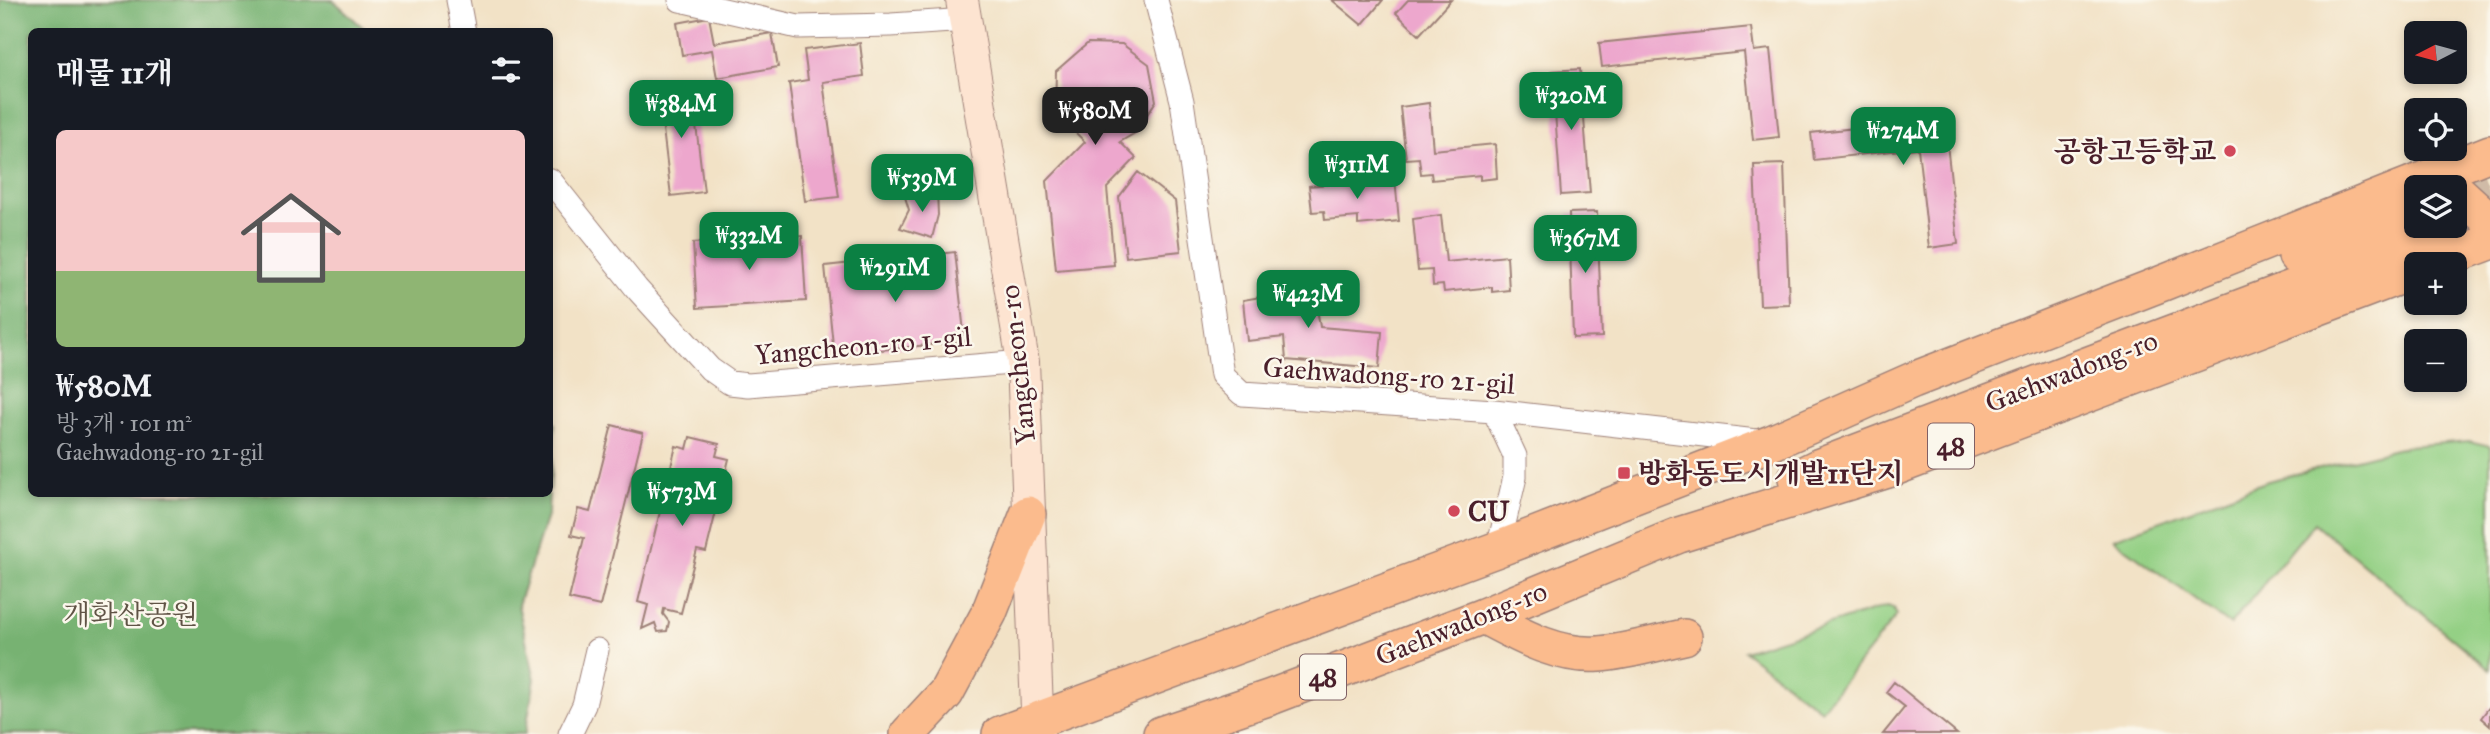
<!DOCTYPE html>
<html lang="ko">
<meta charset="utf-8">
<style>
:root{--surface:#171b24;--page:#20242c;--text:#f1f3f6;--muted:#9ea1a6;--accent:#0b8043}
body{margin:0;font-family:"IM FELL Great Primer","Noto Serif KR",serif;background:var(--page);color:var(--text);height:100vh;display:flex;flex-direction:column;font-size:26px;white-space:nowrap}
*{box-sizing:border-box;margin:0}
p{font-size:23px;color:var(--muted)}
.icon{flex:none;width:38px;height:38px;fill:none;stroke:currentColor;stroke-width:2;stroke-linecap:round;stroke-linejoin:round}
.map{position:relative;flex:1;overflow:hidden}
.drawer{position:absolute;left:28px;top:28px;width:525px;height:469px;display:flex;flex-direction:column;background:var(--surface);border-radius:10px;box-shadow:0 4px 10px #0003}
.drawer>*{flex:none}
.needle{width:46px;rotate:264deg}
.controls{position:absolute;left:2404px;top:21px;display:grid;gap:14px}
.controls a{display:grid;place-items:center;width:63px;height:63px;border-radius:10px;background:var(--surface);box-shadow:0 4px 10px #0003;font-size:35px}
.price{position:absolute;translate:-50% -60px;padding:0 16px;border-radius:14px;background:var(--accent);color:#fff;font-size:23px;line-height:46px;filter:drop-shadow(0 2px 4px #0008)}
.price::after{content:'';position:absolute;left:50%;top:42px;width:21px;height:16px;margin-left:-10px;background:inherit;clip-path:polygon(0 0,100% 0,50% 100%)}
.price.on{background:#222;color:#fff}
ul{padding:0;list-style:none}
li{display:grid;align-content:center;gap:14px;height:371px;padding:0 28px}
li span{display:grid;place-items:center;height:217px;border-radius:10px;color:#555}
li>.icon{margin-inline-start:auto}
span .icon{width:126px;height:126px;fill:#fffc;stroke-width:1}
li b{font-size:30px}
h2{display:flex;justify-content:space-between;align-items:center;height:84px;padding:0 28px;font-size:30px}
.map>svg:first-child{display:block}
.green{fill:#94d085;stroke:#6f7858;stroke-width:2}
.forest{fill:#77b272;stroke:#60684e;stroke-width:2}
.building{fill:#eda7cd}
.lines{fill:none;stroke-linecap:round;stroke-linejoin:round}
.primary-tunnel{stroke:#d0bba7;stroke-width:35;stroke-dasharray:35 18;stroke-linecap:butt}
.minor-casing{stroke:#9e8078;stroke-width:25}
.secondary-casing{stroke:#9e8078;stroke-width:34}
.primary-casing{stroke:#9e8078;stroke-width:38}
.minor{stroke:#fff;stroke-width:23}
.secondary{stroke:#fde4d1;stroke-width:32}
.primary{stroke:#fbbb8d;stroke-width:35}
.poi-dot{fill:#d1495b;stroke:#fbf7ec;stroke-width:2.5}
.labels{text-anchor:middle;stroke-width:5;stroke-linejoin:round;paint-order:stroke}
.shield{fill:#fbf7ec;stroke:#7f6065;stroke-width:2}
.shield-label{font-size:26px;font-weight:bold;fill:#4a1f2b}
.poi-label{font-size:28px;font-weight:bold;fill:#4a1f2b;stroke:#fbf7ec;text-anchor:start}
.street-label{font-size:28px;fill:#4a1f2b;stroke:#fbf7ec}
.park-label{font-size:28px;fill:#605446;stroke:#fbf7ec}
</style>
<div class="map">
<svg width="2490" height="734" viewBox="0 0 2490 734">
<rect width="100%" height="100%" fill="#fbf7ec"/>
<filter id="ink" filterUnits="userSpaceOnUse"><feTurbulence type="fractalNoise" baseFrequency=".0143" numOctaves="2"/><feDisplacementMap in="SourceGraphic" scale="14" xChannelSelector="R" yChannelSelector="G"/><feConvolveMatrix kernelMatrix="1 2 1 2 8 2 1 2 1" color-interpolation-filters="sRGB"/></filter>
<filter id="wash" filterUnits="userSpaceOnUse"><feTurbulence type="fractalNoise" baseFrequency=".00686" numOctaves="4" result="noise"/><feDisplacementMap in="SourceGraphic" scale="28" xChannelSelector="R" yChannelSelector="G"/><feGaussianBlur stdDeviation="1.57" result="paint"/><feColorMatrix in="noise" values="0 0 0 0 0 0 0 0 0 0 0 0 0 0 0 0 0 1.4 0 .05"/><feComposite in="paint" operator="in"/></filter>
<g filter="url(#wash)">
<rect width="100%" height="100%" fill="#f2e2c6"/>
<!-- green -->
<path class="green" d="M 2469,441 L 2490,446 L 2490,670 L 2314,523 L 2230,625 L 2113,539 L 2268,481 L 2408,446 Z
M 1887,606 L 1894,608 L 1897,615 L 1821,710 L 1744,651 Z"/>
<!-- forest -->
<path class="forest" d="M 0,0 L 333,0 L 367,31 L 32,32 L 32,494 L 549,494 L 548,513 L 518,605 L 535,679 L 525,734 L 0,734 Z
M 550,418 L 555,424 L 550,491 Z"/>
<g id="blocks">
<!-- building -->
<path class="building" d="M 1332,0 L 1383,0 L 1362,25 Z
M 1408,0 L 1451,0 L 1419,35 L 1396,13 Z
M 709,17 L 714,43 L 772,33 L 778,67 L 717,78 L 712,50 L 682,55 L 677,23 Z
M 1751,27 L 1754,51 L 1770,49 L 1779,137 L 1753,140 L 1744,52 L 1602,67 L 1599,43 Z
M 860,43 L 864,76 L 823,82 L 839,197 L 805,201 L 789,83 L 808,80 L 804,50 Z
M 1088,43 L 1122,44 L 1149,64 L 1156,101 L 1135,133 L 1120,142 L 1136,158 L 1107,188 L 1114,265 L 1056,270 L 1047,181 L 1085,142 L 1055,112 L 1056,71 Z
M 1580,69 L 1590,193 L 1561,195 L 1552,71 Z
M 691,83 L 704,192 L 671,196 L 658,87 Z
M 1429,103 L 1433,150 L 1495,144 L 1497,178 L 1480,180 L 1480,175 L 1432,180 L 1431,173 L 1421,174 L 1419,158 L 1406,159 L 1400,107 Z
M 1926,120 L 1929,146 L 1947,144 L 1958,244 L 1929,248 L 1918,148 L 1814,160 L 1811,133 Z
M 1784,164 L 1789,304 L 1760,305 L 1754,165 Z
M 1138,172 L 1175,201 L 1181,251 L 1126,257 L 1119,197 Z
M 1395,178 L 1399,221 L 1358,225 L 1358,217 L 1325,220 L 1324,211 L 1312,212 L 1309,186 Z
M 937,190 L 938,215 L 932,238 L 900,228 L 909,210 L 905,197 Z
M 1597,212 L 1602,337 L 1573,338 L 1569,213 Z
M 1441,215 L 1446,262 L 1507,256 L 1509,290 L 1492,292 L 1492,287 L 1444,292 L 1443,285 L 1433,286 L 1432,270 L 1418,271 L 1413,219 Z
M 802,236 L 806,301 L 697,308 L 693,243 Z
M 955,252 L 965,341 L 834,355 L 825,266 Z
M 1313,283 L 1320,327 L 1382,332 L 1379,368 L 1286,360 L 1284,337 L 1247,341 L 1243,300 L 1278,294 L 1278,287 Z
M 612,425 L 643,433 L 600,606 L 569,599 L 584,538 L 571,535 L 578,509 L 590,512 Z
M 690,437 L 719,444 L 716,456 L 729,459 L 706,552 L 697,550 L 681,613 L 664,609 L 663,614 L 669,622 L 667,631 L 658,632 L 655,623 L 642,629 L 648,605 L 638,602 L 676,446 L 687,449 Z
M 1894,682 L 1916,700 L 1957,734 L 1883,734 L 1905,707 L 1886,692 Z
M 2490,706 L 2490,726 L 2481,718 Z"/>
</g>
</g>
<g filter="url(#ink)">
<use href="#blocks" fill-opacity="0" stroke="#9e8078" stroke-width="2"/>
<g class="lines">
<!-- primary-tunnel -->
<path class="primary-tunnel" d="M 2455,195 L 2490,182
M 2455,226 L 2490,212"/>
<!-- minor casing -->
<g class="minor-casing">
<path id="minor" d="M 458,0 L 464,32
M 680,0 L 798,27 L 891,25 L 967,20
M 1156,0 L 1182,101 L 1222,375 L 1242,394 L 1494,411 L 1765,442
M 550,180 L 637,289 L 710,369 L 730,383 L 748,385 L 1023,362
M 1494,411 L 1515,456 L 1515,477 L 1498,549
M 570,734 L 584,705 L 597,650"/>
</g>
<!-- secondary casing -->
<g class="secondary-casing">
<path id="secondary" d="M 962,0 L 1023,362 L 1038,734"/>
</g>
<!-- primary casing -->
<g class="primary-casing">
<path id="primary" d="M 2455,189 L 2490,221
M 2296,256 L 2417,210
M 2431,264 L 2490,242
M 1796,478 L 1820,466 L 1938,421 L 2430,236
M 1483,616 C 1519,635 1557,657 1599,654 C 1627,652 1656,643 1684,637
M 908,734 L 946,693 L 989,613 L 1028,514
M 1000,734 L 1498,549 L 1771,443 L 1913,380 L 2163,283 L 2490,153
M 1161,734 L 1271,697 L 1483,616 L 1679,535 L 1894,468 L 2417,270"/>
</g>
<!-- minor -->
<use href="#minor" class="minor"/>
<!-- secondary -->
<use href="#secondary" class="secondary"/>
<!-- primary -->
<use href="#primary" class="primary"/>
</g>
</g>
<!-- markers -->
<g class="poi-dot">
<circle cx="2230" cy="151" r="7"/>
<rect x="1617" y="466" width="14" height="14" rx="3.5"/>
<circle cx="1454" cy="511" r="7"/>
</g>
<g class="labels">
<!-- shield labels -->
<g class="shield">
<rect x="1928" y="423.5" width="46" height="45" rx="5"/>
<rect x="1300" y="654.5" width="46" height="45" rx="5"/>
</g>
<g class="shield-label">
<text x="1951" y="455">48</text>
<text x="1323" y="686">48</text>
</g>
<!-- poi labels -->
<g class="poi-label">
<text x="2216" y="161" text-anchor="end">공항고등학교</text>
<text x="1638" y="483">방화동도시개발11단지</text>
<text x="1468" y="521">CU</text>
</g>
<!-- street labels -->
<g class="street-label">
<text transform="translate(863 345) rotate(-5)" y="10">Yangcheon-ro 1-gil</text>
<text transform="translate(1017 365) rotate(-96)" y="10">Yangcheon-ro</text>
<text transform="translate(2071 371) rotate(-21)" y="10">Gaehwadong-ro</text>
<text transform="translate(1389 375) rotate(4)" y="10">Gaehwadong-ro 21-gil</text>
<text transform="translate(1461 623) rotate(-22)" y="10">Gaehwadong-ro</text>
</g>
<!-- park labels -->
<g class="park-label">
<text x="131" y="624">개화산공원</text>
</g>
</g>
</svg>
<div class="controls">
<a><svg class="needle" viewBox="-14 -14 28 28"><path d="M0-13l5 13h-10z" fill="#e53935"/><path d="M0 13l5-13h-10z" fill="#9ea1a6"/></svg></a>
<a><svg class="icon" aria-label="locate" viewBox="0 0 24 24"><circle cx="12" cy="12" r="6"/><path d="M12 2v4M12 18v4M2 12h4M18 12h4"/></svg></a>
<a><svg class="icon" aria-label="layers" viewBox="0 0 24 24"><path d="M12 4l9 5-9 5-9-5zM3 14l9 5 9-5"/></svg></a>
<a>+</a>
<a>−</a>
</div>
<b class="price" style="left:1571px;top:132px">₩320M</b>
<b class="price" style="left:681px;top:140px">₩384M</b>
<b class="price on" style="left:1095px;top:147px">₩580M</b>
<b class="price" style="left:1903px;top:167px">₩274M</b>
<b class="price" style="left:1357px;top:201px">₩311M</b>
<b class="price" style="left:922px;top:214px">₩539M</b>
<b class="price" style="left:749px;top:272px">₩332M</b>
<b class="price" style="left:1585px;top:275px">₩367M</b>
<b class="price" style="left:895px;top:304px">₩291M</b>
<b class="price" style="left:1308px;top:330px">₩423M</b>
<b class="price" style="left:682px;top:528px">₩573M</b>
<section class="drawer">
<h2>매물 11개<svg class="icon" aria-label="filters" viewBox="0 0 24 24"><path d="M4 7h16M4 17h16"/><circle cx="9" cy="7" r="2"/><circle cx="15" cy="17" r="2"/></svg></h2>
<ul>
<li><span style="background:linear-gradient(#f6c9c9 65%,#8fb573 0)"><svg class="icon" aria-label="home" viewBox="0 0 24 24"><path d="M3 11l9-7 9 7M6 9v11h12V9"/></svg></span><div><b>₩580M</b><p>방 3개 · 101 m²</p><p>Gaehwadong-ro 21-gil</p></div></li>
</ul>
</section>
</div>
